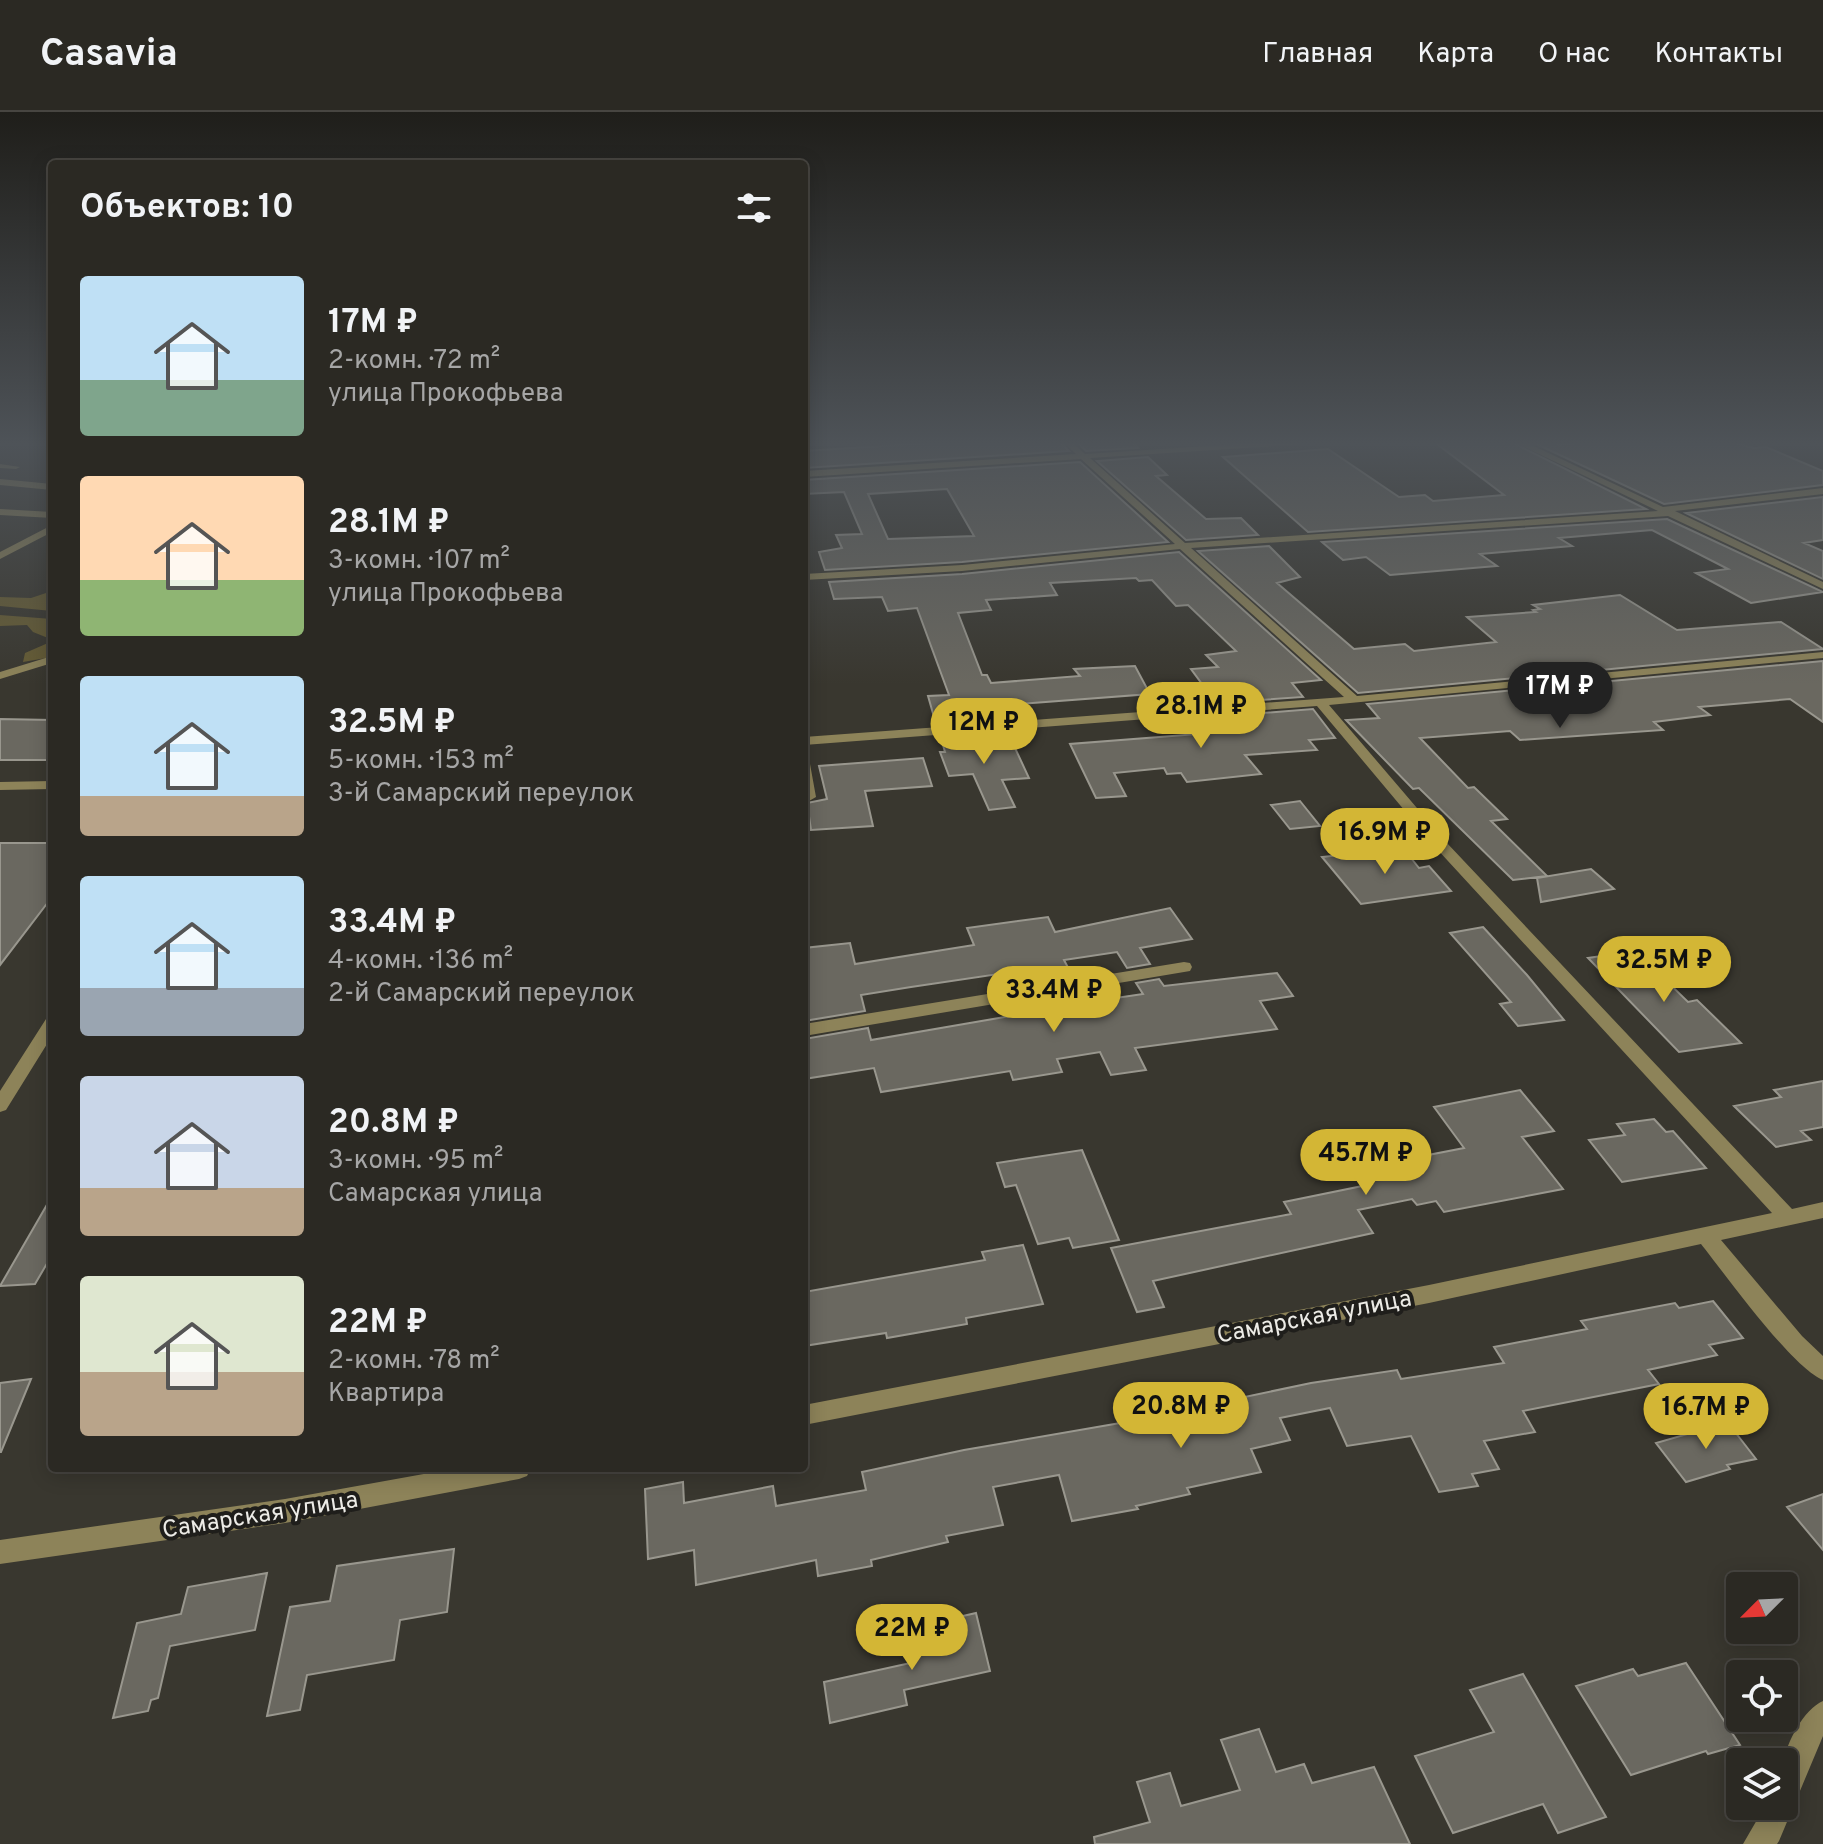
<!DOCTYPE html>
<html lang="ru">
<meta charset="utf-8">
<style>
:root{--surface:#2b2923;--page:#33312b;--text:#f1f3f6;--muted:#a6a6a6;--line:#474541;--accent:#d3b635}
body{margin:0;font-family:Overpass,sans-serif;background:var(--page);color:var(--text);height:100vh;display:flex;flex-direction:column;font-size:30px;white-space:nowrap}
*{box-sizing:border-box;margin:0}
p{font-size:26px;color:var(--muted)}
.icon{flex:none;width:44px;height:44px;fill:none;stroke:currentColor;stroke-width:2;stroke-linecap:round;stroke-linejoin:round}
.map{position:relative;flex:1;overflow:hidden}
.drawer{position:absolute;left:48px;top:48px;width:760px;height:1312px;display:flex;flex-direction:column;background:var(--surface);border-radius:8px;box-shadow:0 4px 20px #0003,0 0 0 2px var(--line)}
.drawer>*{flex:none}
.needle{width:52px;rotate:246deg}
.buttons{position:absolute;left:1726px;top:1460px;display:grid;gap:16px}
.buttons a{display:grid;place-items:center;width:72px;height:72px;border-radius:8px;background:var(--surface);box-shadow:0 4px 20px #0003,0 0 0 2px var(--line);font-size:40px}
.price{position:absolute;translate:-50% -68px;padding:0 18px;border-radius:28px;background:var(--accent);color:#111;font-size:26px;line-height:52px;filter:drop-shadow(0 2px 4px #0008)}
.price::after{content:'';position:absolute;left:50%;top:48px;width:24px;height:18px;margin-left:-12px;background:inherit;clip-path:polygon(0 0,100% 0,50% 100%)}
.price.selected{background:#222;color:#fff}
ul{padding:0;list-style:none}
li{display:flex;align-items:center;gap:24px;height:200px;padding:0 32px}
li span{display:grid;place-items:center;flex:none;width:224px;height:160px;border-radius:8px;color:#555}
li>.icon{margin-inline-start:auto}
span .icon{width:96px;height:96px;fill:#fffc;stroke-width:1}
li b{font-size:34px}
h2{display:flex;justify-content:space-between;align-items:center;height:96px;padding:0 32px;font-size:34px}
header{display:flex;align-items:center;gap:48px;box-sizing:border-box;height:112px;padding:0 40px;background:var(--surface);border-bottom:2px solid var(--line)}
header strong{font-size:38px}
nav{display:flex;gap:44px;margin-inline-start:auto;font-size:28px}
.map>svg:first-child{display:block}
.green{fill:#655b33}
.building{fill:#6a6860;stroke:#99978e;stroke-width:2;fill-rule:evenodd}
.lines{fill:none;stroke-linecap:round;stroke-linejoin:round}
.lane{fill:#8d8359;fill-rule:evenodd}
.street{fill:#8d8359;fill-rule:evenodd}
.labels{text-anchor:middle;stroke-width:8;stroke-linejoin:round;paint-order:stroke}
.near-street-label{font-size:24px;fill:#ecebe6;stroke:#1f1e1b}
</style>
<header>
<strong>Casavia</strong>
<nav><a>Главная</a><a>Карта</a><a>О нас</a><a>Контакты</a></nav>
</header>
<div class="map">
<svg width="1823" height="1732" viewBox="0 0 1823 1732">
<rect width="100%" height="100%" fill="#39372f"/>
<!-- green -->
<path class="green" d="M 52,479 L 52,499 L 0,494 L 0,485 L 31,486 Z
M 0,503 L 52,507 L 52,545 L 23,550 L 25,541 L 48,531 L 48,526 L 33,520 L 27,513 L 0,514 Z"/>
<!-- building -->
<path class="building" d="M 962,329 L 1059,329 L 1069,339 L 804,356 L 804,339 Z
M 1076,329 L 1131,329 L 1138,336 L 1086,339 Z
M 1433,329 L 1509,329 L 1646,397 L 1308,420 L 1223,345 L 1328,337 L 1399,385 L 1425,383 L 1433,389 L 1504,383 Z
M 1530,329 L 1558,329 L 1558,333 L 1599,329 L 1728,329 L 1754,336 L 1766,335 L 1823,359 L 1823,373 L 1664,392 Z
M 1148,345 L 1167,363 L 1156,364 L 1206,407 L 1241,406 L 1258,423 L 1186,428 L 1097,349 Z
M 1080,350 L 1168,430 L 962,450 L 825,458 L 819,440 L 842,436 L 836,423 L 862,422 L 844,380 L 804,382 L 804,368 ZM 947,377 L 974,424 L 888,427 L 868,382 Z
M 1823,385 L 1823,428 L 1804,431 L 1823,439 L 1823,467 L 1686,401 Z
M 1667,407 L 1823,480 L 1751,491 L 1696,461 L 1728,457 L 1652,418 L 1559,426 L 1572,434 L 1480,442 L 1497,454 L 1390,463 L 1366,445 L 1343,448 L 1322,430 Z
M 1269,434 L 1300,465 L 1277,471 L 1354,537 L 1405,532 L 1414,539 L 1496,530 L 1467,505 L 1536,500 L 1533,498 L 1540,497 L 1533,493 L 1620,483 L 1677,518 L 1781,510 L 1823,537 L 1358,581 L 1198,439 Z
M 1179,440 L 1321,568 L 1292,571 L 1303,585 L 1216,591 L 1191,557 L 1218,555 L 1206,543 L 1236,539 L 1188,493 L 1176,494 L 1152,468 L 1139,469 L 1136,466 L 1050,471 L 1057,483 L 986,488 L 991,498 L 958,501 L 982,563 L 987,563 L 991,571 L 1080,564 L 1074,557 L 1135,554 L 1150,582 L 980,595 L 985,609 L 936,612 L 928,584 L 949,583 L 917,496 L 888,499 L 882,485 L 834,487 L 829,470 L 962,462 Z
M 1823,549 L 1823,610 L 1790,587 L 1699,595 L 1710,603 L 1654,610 L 1663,618 L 1520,628 L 1510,619 L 1420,626 L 1468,676 L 1474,675 L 1507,707 L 1491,709 L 1547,764 L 1513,768 L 1419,676 L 1413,677 L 1346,608 L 1379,606 L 1367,592 Z
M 1313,597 L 1335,626 L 1309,628 L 1317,638 L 1245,643 L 1261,662 L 1187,670 L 1181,661 L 1167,662 L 1164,656 L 1114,661 L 1126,684 L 1096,686 L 1070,632 L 1237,619 L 1226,604 Z
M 0,607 L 52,608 L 52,648 L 0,648 Z
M 991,622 L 997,637 L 1015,636 L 1029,666 L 1002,668 L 1015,695 L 989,698 L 973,662 L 949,664 L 940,640 L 945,640 L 941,626 Z
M 923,646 L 932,674 L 865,679 L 873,714 L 811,718 L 807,691 L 827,687 L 819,654 Z
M 1300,689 L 1320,714 L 1290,717 L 1271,693 Z
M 0,731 L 52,731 L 52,785 L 0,853 Z
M 1403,736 L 1419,756 L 1429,754 L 1451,779 L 1361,792 L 1322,745 Z
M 1591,757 L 1614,777 L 1541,790 L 1537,766 Z
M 1170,796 L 1192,827 L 1140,836 L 1150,852 L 1127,856 L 1117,840 L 1064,848 L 1073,865 L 1011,875 L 1005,861 L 911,875 L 861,883 L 865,899 L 804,909 L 804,836 L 850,831 L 855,852 L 974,833 L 967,816 L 1048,805 L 1055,820 Z
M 1483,815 L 1527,863 L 1564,908 L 1518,914 L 1500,892 L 1511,890 L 1450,821 Z
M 1622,841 L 1628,847 L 1642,845 L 1688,890 L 1697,888 L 1741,931 L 1679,940 L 1588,846 Z
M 1277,861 L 1293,884 L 1260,889 L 1277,917 L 1135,936 L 1146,958 L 1111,963 L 1100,940 L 1057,947 L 1062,960 L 1013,968 L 1010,959 L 881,980 L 874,956 L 804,967 L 804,927 L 868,916 L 871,928 L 1022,902 L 1017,891 L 1080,880 L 1089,890 L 1143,882 L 1136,871 L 1159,867 L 1164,874 Z
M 1823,969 L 1823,1015 L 1801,1019 L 1811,1028 L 1776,1035 L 1734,994 L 1781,985 L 1774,978 Z
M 1520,978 L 1554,1019 L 1522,1025 L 1563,1077 L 1444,1100 L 1436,1089 L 1417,1093 L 1412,1087 L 1358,1098 L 1373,1121 L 1153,1169 L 1164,1195 L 1137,1200 L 1111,1136 L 1291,1102 L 1284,1090 L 1372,1072 L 1368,1066 L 1394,1060 L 1387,1051 L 1464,1036 L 1434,995 Z
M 1654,1007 L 1666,1020 L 1673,1019 L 1706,1056 L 1622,1070 L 1589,1028 L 1625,1023 L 1617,1012 Z
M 1082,1038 L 1119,1128 L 1073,1136 L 1069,1126 L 1038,1132 L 1016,1073 L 1005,1075 L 997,1051 Z
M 52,1084 L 52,1143 L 35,1172 L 0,1174 Z
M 1023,1133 L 1043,1192 L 966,1206 L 967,1212 L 887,1226 L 886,1221 L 804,1234 L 804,1180 L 985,1148 L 982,1140 Z
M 1713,1189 L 1743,1226 L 1709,1233 L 1717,1243 L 1648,1258 L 1659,1272 L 1523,1299 L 1535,1320 L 1484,1329 L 1499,1357 L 1472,1362 L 1478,1374 L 1439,1380 L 1411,1324 L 1347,1334 L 1330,1296 L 1280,1306 L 1290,1328 L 1251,1337 L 1261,1360 L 1187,1376 L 1190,1382 L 1136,1394 L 1138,1397 L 1072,1409 L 1059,1363 L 993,1375 L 1003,1413 L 946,1424 L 948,1430 L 871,1448 L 872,1454 L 818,1464 L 816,1448 L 696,1473 L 694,1438 L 648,1447 L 645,1377 L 683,1370 L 684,1391 L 773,1374 L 776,1394 L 866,1378 L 862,1360 L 964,1338 L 1126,1310 L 1311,1271 L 1397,1258 L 1401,1267 L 1504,1251 L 1494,1235 L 1587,1217 L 1581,1209 L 1675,1191 L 1679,1196 Z
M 31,1267 L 1,1340 L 0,1340 L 0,1271 Z
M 1725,1307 L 1756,1347 L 1727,1353 L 1730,1357 L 1686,1370 L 1656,1331 L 1705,1317 L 1701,1311 Z
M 1823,1382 L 1823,1438 L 1787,1395 Z
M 454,1437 L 447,1500 L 400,1508 L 394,1548 L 307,1563 L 300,1598 L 267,1604 L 290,1495 L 330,1489 L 337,1454 Z
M 267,1461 L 255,1518 L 170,1534 L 158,1586 L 151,1588 L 148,1599 L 113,1606 L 137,1511 L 181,1502 L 188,1475 Z
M 976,1501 L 990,1559 L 904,1578 L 907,1593 L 830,1611 L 824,1570 L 915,1550 L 910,1529 L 944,1522 L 941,1509 Z
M 1686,1551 L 1740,1633 L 1708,1642 L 1706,1639 L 1631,1663 L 1576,1574 L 1633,1557 L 1638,1564 Z
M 1523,1562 L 1606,1705 L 1558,1721 L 1543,1692 L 1453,1721 L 1415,1644 L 1494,1620 L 1470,1578 Z
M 1259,1617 L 1276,1660 L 1304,1652 L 1312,1671 L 1374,1655 L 1410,1732 L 1095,1732 L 1094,1725 L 1150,1710 L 1137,1670 L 1170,1661 L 1181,1694 L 1240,1678 L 1221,1628 Z"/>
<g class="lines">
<!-- lane -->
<path class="lane" d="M 1813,329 L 1823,329 L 1823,332 L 1814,331 Z
M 0,352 L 20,355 L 16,357 L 0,356 Z
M 0,367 L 52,372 L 52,378 L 0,373 Z
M 0,397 L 52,400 L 52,406 L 0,403 Z
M 52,413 L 52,420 L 0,447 L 0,440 Z
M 52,544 L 52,551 L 0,567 L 0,560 Z
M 804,648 L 810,652 L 816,685 L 809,689 L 804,687 Z"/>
<!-- street -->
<path class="street" d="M 1062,329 L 1071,329 L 1085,342 L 1282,329 L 1325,329 L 1321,331 L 1090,346 L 1185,431 L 1658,399 L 1512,329 L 1523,329 L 1663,395 L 1823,376 L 1823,382 L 1675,399 L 1823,470 L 1823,477 L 1668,404 L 1191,436 L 1357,584 L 1823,540 L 1823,546 L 1329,593 L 1446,730 L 1792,1097 L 1823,1090 L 1823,1106 L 1721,1128 L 1802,1224 L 1823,1244 L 1823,1268 C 1792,1256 1725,1162 1701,1132 L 1429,1191 L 804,1313 L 804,1293 L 1429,1173 L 1772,1101 L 1436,736 L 1317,594 L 804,633 L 804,625 L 1344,585 L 1180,437 L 962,459 L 804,468 L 804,462 L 962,453 L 1175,432 L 1081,347 L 804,365 L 804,359 L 1076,342 Z
M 52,669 L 52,677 L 0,678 L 0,670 Z
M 1184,850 L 1190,851 L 1192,855 L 1190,859 L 804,924 L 804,912 Z
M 52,905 L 52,924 L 6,998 L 0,1000 L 0,979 L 46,907 Z
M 457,1356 L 531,1356 L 527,1364 L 519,1367 L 285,1411 L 0,1452 L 0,1428 L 285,1387 Z
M 1823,1589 L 1823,1624 L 1779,1729 L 1777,1732 L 1743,1732 L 1765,1694 L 1784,1694 C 1784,1680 1782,1664 1784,1650 C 1786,1631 1804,1597 1823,1589 Z"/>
</g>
<!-- sky -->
<linearGradient id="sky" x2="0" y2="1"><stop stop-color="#1f1e1a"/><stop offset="0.58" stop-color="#4e5358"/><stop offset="1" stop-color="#4e5358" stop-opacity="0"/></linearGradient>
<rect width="1823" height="572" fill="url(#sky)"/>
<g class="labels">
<!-- near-street labels -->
<g class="near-street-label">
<text transform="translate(1314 1204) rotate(-11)" y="8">Самарская улица</text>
<text transform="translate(260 1402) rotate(-9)" y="8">Самарская улица</text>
</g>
</g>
</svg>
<div class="buttons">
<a><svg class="needle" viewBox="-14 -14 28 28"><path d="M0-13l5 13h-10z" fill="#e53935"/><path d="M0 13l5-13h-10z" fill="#a6a6a6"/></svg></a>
<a><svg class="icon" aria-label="locate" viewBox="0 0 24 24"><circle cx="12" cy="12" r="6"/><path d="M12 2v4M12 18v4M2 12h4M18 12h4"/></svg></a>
<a><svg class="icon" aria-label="layers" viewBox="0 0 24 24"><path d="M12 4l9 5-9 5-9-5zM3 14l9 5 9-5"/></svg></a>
</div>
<b class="price selected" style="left:1560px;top:618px">17M ₽</b>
<b class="price" style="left:1201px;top:638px">28.1M ₽</b>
<b class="price" style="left:984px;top:654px">12M ₽</b>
<b class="price" style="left:1385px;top:764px">16.9M ₽</b>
<b class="price" style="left:1664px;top:892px">32.5M ₽</b>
<b class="price" style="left:1054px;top:922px">33.4M ₽</b>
<b class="price" style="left:1366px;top:1085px">45.7M ₽</b>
<b class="price" style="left:1181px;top:1338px">20.8M ₽</b>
<b class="price" style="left:1706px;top:1339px">16.7M ₽</b>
<b class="price" style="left:912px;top:1560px">22M ₽</b>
<section class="drawer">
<h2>Объектов: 10<svg class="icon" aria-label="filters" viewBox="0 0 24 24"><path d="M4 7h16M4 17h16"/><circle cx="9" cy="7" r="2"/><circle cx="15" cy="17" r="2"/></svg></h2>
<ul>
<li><span style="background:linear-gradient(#bfe0f5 65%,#7fa58c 0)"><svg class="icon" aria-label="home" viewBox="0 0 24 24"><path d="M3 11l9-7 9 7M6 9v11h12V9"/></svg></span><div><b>17M ₽</b><p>2-комн. · 72 m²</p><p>улица Прокофьева</p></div></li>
<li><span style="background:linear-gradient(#ffd9b3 65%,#8fb573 0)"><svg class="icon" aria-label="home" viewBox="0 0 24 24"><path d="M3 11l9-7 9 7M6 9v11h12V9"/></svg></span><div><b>28.1M ₽</b><p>3-комн. · 107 m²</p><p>улица Прокофьева</p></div></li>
<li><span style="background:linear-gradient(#bfe0f5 75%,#b9a48a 0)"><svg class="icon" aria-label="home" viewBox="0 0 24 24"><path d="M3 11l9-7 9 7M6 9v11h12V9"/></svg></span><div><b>32.5M ₽</b><p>5-комн. · 153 m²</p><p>3-й Самарский переулок</p></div></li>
<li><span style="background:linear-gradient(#bfe0f5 70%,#9aa5b1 0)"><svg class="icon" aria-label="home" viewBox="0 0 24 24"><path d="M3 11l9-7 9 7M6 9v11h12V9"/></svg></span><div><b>33.4M ₽</b><p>4-комн. · 136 m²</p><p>2-й Самарский переулок</p></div></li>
<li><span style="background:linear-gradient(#c9d6e8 70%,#b9a48a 0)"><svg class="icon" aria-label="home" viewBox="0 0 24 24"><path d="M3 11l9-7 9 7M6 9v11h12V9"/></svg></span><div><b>20.8M ₽</b><p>3-комн. · 95 m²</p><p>Самарская улица</p></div></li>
<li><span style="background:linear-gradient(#dfe7d0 60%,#b9a48a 0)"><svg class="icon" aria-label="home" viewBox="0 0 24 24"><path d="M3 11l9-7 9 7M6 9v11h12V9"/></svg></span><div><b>22M ₽</b><p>2-комн. · 78 m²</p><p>Квартира</p></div></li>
</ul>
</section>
</div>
